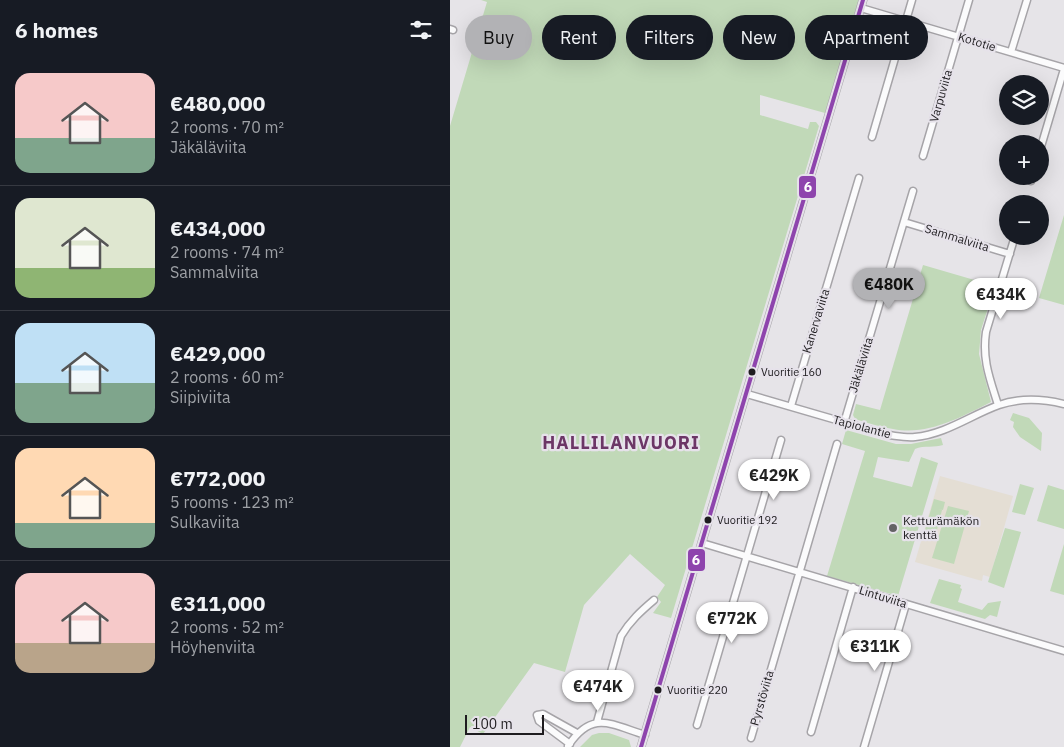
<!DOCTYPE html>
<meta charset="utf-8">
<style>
:root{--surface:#171b24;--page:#20242c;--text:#f1f3f6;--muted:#9ea1a6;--line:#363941;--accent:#b2b2b5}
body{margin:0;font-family:"IBM Plex Sans",sans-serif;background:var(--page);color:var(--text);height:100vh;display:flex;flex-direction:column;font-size:19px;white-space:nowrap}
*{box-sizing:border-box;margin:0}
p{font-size:16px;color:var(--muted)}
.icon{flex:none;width:28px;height:28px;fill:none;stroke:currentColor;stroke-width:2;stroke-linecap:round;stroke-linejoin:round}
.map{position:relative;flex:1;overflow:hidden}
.drawer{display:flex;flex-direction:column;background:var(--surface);width:450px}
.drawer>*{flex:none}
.hud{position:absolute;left:15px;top:15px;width:475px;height:45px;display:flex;gap:10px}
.fabs{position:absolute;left:549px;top:75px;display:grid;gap:10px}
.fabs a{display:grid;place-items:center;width:50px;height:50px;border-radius:50%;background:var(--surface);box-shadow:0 5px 20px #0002;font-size:25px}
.scale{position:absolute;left:15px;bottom:12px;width:79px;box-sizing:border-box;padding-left:5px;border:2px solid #1e1c1f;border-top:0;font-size:14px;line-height:18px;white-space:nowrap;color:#1e1c1f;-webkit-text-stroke:4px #e6e2ea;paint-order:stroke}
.price{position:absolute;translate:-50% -42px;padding:0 11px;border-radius:18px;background:#fff;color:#222;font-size:16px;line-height:32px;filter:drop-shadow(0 1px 2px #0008)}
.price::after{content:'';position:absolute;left:50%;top:30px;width:15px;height:11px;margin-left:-8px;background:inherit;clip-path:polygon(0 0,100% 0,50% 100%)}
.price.active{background:var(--accent);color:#111}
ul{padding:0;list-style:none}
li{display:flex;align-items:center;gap:15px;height:125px;padding:0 15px}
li+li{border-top:1px solid var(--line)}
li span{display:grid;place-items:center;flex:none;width:140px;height:100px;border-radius:15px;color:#555}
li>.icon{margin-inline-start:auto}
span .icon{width:60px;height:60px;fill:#fffc;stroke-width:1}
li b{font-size:21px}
h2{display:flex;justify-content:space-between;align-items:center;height:60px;padding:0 15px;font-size:21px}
.tag{padding:0 18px;border-radius:22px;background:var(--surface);box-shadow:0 5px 20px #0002;font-size:18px;line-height:45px}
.tag.active{background:var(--accent);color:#111}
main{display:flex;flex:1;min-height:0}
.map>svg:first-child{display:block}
.education{fill:#e4ded4}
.green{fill:#c1d9b8}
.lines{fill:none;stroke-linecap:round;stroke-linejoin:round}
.minor-casing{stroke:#a6a4a8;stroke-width:9}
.minor{stroke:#fbfbfc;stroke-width:6}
.bus-1-casing{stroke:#e6e2ea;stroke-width:8}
.bus-1{stroke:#8e44ad;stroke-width:4}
.bus-dot{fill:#1e1c1f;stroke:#e6e2ea;stroke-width:2}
.poi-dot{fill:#646265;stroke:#e6e2ea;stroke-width:2}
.labels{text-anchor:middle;stroke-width:4.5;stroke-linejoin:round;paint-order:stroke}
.bus-label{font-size:11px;fill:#1e1c1f;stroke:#e6e2ea;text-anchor:start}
.street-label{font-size:12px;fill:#1e1c1f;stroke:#e6e2ea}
.poi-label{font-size:12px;fill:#1e1c1f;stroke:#e6e2ea;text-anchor:start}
.district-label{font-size:18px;font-weight:bold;letter-spacing:1px;fill:#6c3666;stroke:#e6e2ea}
.line-badge{stroke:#e6e2ea;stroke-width:2}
.badge-label{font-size:14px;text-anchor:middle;font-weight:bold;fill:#fff}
</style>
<main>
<section class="drawer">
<h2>6 homes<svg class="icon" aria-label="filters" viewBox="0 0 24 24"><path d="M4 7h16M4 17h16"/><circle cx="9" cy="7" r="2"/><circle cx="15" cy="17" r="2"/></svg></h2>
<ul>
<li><span style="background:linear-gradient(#f6c9c9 65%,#7fa58c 0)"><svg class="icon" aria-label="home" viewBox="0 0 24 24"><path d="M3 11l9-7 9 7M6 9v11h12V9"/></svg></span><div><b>€480,000</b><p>2 rooms · 70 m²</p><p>Jäkäläviita</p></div></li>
<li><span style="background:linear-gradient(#dfe7d0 70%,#8fb573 0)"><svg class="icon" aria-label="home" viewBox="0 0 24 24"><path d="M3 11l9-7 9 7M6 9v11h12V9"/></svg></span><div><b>€434,000</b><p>2 rooms · 74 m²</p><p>Sammalviita</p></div></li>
<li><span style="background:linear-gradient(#bfe0f5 60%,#7fa58c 0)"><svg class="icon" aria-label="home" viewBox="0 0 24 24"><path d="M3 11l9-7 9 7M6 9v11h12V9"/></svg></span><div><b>€429,000</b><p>2 rooms · 60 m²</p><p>Siipiviita</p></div></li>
<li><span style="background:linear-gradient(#ffd9b3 75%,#7fa58c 0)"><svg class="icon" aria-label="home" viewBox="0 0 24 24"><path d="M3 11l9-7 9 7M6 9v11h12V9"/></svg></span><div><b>€772,000</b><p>5 rooms · 123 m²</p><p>Sulkaviita</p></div></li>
<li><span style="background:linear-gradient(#f6c9c9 70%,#b9a48a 0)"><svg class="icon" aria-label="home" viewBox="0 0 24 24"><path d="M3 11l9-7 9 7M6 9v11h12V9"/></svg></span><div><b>€311,000</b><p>2 rooms · 52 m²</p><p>Höyhenviita</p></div></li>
</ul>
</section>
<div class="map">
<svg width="614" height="747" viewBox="0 0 614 747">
<rect width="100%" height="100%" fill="#e6e4e8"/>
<!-- education -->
<path class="education" d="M 490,476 L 563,496 L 540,577 L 533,575 L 532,581 L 465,562 Z"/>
<!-- green -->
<path class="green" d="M 31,0 L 410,0 L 404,19 L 392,16 L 387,31 C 400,53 382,90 375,113 L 310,95 L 310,115 L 358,129 L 360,122 L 366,122 L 369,126 L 221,618 L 203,613 L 211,602 L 207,597 L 215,585 L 180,554 L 134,605 L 115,672 L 84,663 L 33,734 L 20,727 L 10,747 L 0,747 L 0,126 L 37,2 Z
M 614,215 L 614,305 L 589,298 Z
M 473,265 L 545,286 L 531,330 L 529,354 L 541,402 C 511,417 478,436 443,429 C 430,427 418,423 405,419 L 403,415 L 406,404 L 430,410 Z
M 563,413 L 579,418 L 592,433 L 591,451 L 570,437 L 563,427 L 564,422 L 560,420 Z
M 396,430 L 446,444 L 461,444 L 491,438 L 493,445 C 485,448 474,445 465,449 L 459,462 L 428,457 L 423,477 L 462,487 L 471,457 L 488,463 L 448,596 L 377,576 L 415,451 L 392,444 Z
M 570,484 L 584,488 L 575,515 L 562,512 Z
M 598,485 L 614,490 L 614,529 L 587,521 Z
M 484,499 L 495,502 L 493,510 L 488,509 L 492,510 L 487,530 L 484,530 L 481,539 L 473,537 Z
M 498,506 L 519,511 L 504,564 L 482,558 Z
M 555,528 L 571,532 L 554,588 L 538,582 Z
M 614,544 L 614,595 L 600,591 Z
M 489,579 L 511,585 L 510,588 L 512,589 L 508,602 L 532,610 L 538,603 L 551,601 L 547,617 L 540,615 L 535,619 L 480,603 Z
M 149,733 L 159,733 L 179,740 L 181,747 L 130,747 L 142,735 Z"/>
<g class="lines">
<!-- minor casing -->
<g class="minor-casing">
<path id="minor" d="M 411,8 L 614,68
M 0,29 L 3,30
M 561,52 L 577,0
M 422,137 L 462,0
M 590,150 L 614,69
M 473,156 L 519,0
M 581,181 L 582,176
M 454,222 L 560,254
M 297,394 L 438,435 C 447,436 456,438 465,437 C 496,434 521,415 549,405 C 569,398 593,399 614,404
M 548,405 C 540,379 532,360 536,332 L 565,236
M 341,406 L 409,178
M 394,423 L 463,191
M 252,543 L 614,651
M 147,722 L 171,636 C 180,621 191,611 204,600
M 247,725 L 331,440
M 361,732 L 403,587
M 301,738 L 387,444
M 120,744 L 89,721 L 87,715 L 93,714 L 127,733
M 118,746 C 142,710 160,724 195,735
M 191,747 L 413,0
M 414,747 L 456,604"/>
</g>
<!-- minor -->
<use href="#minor" class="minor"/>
<!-- bus-1 casing -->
<g class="bus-1-casing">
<path id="bus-1" d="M 191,747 L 413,0"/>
</g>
<!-- bus-1 -->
<use href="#bus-1" class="bus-1"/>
</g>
<!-- markers -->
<g class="bus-dot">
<circle cx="302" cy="372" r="4.5"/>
<circle cx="258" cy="520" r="4.5"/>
<circle cx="208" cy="690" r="4.5"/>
</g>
<circle class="poi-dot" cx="443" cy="528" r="5"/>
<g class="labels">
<!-- bus labels -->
<g class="bus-label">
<text x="311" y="376">Vuoritie 160</text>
<text x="267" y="524">Vuoritie 192</text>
<text x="217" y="694">Vuoritie 220</text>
</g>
<!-- street labels -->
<g class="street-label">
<text transform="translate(527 42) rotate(17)" y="4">Kototie</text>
<text transform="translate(491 96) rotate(-74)" y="4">Varpuviita</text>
<text transform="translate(507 238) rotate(17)" y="4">Sammalviita</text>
<text transform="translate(366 321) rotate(-73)" y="4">Kanervaviita</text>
<text transform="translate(411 365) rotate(-73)" y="4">Jäkäläviita</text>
<text transform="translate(412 427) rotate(15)" y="4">Tapiolantie</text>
<text transform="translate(433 597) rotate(17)" y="4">Lintuviita</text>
<text transform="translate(312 698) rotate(-74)" y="4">Pyrstöviita</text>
</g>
<!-- poi labels -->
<g class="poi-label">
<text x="453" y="525">Ketturämäkön<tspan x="453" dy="14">kenttä</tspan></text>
</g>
<!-- district labels -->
<g class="district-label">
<text x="171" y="449">HALLILANVUORI</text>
</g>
</g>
<g class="line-badge">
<rect x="348" y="175" width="19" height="24" rx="5" fill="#8e44ad"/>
<rect x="237" y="548" width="19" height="24" rx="5" fill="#8e44ad"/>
</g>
<g class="badge-label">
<text x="358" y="192">6</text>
<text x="246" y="565">6</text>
</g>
</svg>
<div class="fabs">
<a><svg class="icon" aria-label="layers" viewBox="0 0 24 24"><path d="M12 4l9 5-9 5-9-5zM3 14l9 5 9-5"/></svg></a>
<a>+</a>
<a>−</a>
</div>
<div class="scale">100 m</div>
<b class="price active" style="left:439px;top:310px">€480K</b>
<b class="price" style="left:551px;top:320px">€434K</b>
<b class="price" style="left:324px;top:501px">€429K</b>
<b class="price" style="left:282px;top:644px">€772K</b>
<b class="price" style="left:425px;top:672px">€311K</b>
<b class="price" style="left:148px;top:712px">€474K</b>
<div class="hud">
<a class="tag active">Buy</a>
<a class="tag">Rent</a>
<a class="tag">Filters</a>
<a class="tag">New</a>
<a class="tag">Apartment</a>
</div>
</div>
</main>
